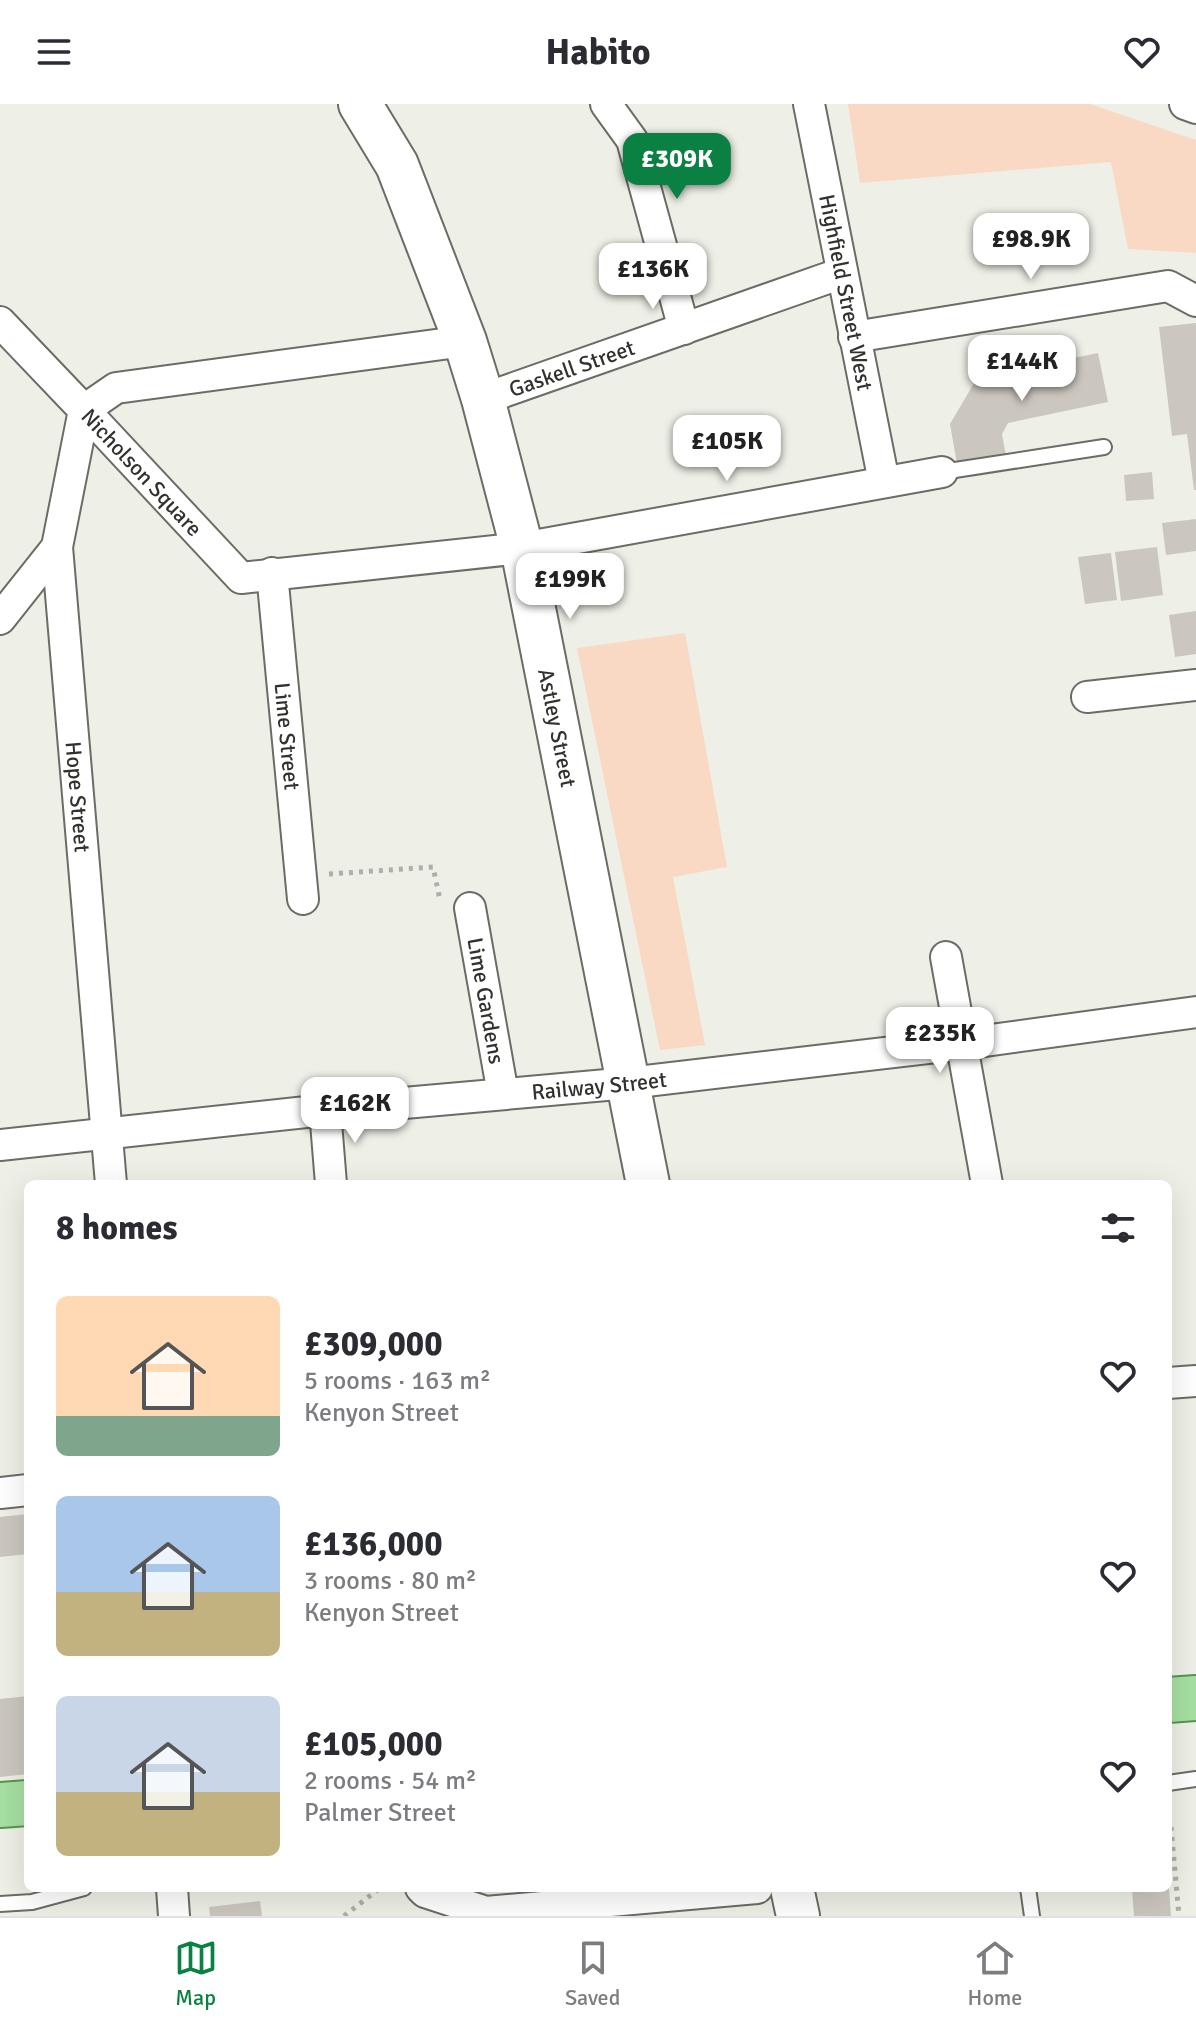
<!DOCTYPE html>
<meta charset="utf-8">
<style>
:root{--surface:#fff;--page:#f7f7f7;--text:#2b2b33;--muted:#7c7c81;--line:#e1e1e2;--accent:#0b8043}
body{margin:0;font-family:Signika,sans-serif;background:var(--page);color:var(--text);height:100vh;display:flex;flex-direction:column;font-size:30px;white-space:nowrap}
*{box-sizing:border-box;margin:0}
p{font-size:26px;color:var(--muted)}
.icon{flex:none;width:44px;height:44px;fill:none;stroke:currentColor;stroke-width:2;stroke-linecap:round;stroke-linejoin:round}
.map{position:relative;flex:1;overflow:hidden}
.drawer{position:absolute;left:24px;top:1076px;width:1148px;height:712px;display:flex;flex-direction:column;background:var(--surface);border-radius:12px;box-shadow:0 8px 32px #0002}
.drawer>*{flex:none}
.price{position:absolute;translate:-50% -68px;padding:0 18px;border-radius:16px;background:#fff;color:#222;font-size:26px;line-height:52px;filter:drop-shadow(0 2px 4px #0008)}
.price::after{content:'';position:absolute;left:50%;top:48px;width:24px;height:18px;margin-left:-12px;background:inherit;clip-path:polygon(0 0,100% 0,50% 100%)}
.price.selected{background:var(--accent);color:#fff}
ul{padding:0;list-style:none}
li{display:flex;align-items:center;gap:24px;height:200px;padding:0 32px}
li span{display:grid;place-items:center;flex:none;width:224px;height:160px;border-radius:12px;color:#555}
li>.icon{margin-inline-start:auto}
span .icon{width:96px;height:96px;fill:#fffc;stroke-width:1}
li b{font-size:34px}
h2{display:flex;justify-content:space-between;align-items:center;height:96px;padding:0 32px;font-size:34px}
header{display:flex;justify-content:space-between;align-items:center;height:104px;padding:0 32px;background:var(--surface);font-size:36px;font-weight:800}
.tabs{display:flex;justify-content:space-around;align-items:center;height:112px;border-top:2px solid var(--line);background:var(--surface);font-size:22px;color:var(--muted)}
.tabs a{display:grid;justify-items:center;gap:4px}
.tabs .selected{color:var(--accent)}
.map>svg:first-child{display:block}
.green{fill:#fad9c4}
.building{fill:#cbc6be}
.lines{fill:none;stroke-linecap:round;stroke-linejoin:round}
.service-casing{stroke:#6b6c63;stroke-width:18}
.minor-casing{stroke:#6b6c63;stroke-width:34}
.secondary-casing{stroke:#6b6c63;stroke-width:46}
.primary-casing{stroke:#579550;stroke-width:48}
.path{stroke:#aeafa8;stroke-width:5;stroke-dasharray:4 6;stroke-linecap:butt}
.service{stroke:#fff;stroke-width:14}
.minor{stroke:#fff;stroke-width:30}
.secondary{stroke:#fff;stroke-width:42}
.primary{stroke:#a6e0a1;stroke-width:44}
.labels{text-anchor:middle;stroke-width:6;stroke-linejoin:round;paint-order:stroke}
.street-label{font-size:22px;fill:#31312e;stroke:#eeefe6}
</style>
<header><svg class="icon" aria-label="menu" viewBox="0 0 24 24"><path d="M4 6h16M4 12h16M4 18h16"/></svg>Habito<svg class="icon" aria-label="heart" viewBox="0 0 24 24"><path d="M12 20l-8-8c-3-5 5-10 8-4 3-6 11-1 8 4z"/></svg></header>
<div class="map">
<svg width="1196" height="1812" viewBox="0 0 1196 1812">
<rect width="100%" height="100%" fill="#eeefe6"/>
<!-- green -->
<path class="green" d="M 848,0 L 1090,0 L 1196,36 L 1196,149 L 1128,145 L 1111,58 L 860,79 Z
M 685,529 L 727,763 L 673,773 L 705,941 L 660,946 L 577,544 Z"/>
<!-- building -->
<path class="building" d="M 1196,219 L 1196,386 L 1194,386 L 1187,330 L 1172,332 L 1159,223 Z
M 1098,249 L 1108,298 L 1008,319 L 1002,330 L 1006,352 L 957,360 L 950,320 L 977,274 Z
M 1152,368 L 1154,395 L 1126,397 L 1124,371 Z
M 1196,415 L 1196,447 L 1166,451 L 1162,419 Z
M 1157,443 L 1163,491 L 1121,497 L 1115,448 Z
M 1111,449 L 1117,496 L 1085,500 L 1078,453 Z
M 1196,507 L 1196,550 L 1175,553 L 1169,511 Z
M 28,1410 L 28,1450 L 0,1453 L 0,1413 Z
M 28,1592 L 28,1670 L 0,1673 L 0,1595 Z
M 1132,1784 L 1169,1784 L 1171,1812 L 1134,1812 Z
M 260,1797 L 262,1812 L 210,1812 L 209,1803 Z"/>
<g class="lines">
<!-- service casing -->
<g class="service-casing">
<path id="service" d="M 942,368 L 1104,343
M 1168,1679 L 1196,1675
M 1028,1784 L 1032,1812
M 0,1800 L 32,1798 L 84,1784"/>
</g>
<!-- minor casing -->
<g class="minor-casing">
<g id="minor">
<path d="M 606,0 L 632,36 L 684,225"/>
<path id="s1" d="M 809,0 L 884,378"/>
<path d="M 1185,0 L 1196,4"/>
<path id="s2" d="M 0,218 L 84,306 L 57,443 L 111,1080"/>
<path d="M 854,233 L 1168,182 L 1196,197"/>
<path id="s3" d="M 465,237 L 116,284 L 84,306 L 241,474 L 522,444 L 942,368"/>
<path id="s4" d="M 483,295 L 842,169"/>
<path id="s5" d="M 272,469 L 303,795"/>
<path d="M 0,515 L 57,443"/>
<path d="M 1087,593 L 1196,581"/>
<path id="s6" d="M 470,804 L 503,990"/>
<path d="M 946,853 L 987,1080"/>
<path d="M 325,1006 L 331,1080"/>
<path id="s7" d="M 0,1041 L 325,1006 L 629,979 L 962,940 L 1196,908"/>
<path d="M 1168,1279 L 1196,1277"/>
<path d="M 0,1389 L 28,1386"/>
<path d="M 172,1784 L 174,1812"/>
<path d="M 421,1784 L 425,1788 L 486,1808 L 757,1784"/>
</g>
</g>
<!-- secondary casing -->
<g class="secondary-casing">
<g id="secondary">
<path id="s8" d="M 360,0 L 397,61 L 465,237 L 483,295 L 522,444 L 648,1080"/>
<path d="M 792,1784 L 798,1812"/>
</g>
</g>
<!-- primary casing -->
<g class="primary-casing">
<path id="primary" d="M 1168,1596 L 1196,1594
M 0,1701 L 28,1699"/>
</g>
<!-- path -->
<path class="path" d="M 329,770 L 433,763 L 440,796
M 1171,1723 L 1179,1812
M 344,1812 L 380,1784"/>
<!-- service -->
<use href="#service" class="service"/>
<!-- minor -->
<use href="#minor" class="minor"/>
<!-- secondary -->
<use href="#secondary" class="secondary"/>
<!-- primary -->
<use href="#primary" class="primary"/>
</g>
<g class="labels">
<!-- street labels -->
<g class="street-label">
<text dy="8" stroke="none"><textPath href="#s1" startOffset="192">Highfield Street West</textPath></text>
<text dy="8" stroke="none"><textPath href="#s4" startOffset="94">Gaskell Street</textPath></text>
<text dy="8" stroke="none"><textPath href="#s3" startOffset="476">Nicholson Square</textPath></text>
<text dy="8" stroke="none"><textPath href="#s8" startOffset="658">Astley Street</textPath></text>
<text dy="8" stroke="none"><textPath href="#s5" startOffset="164">Lime Street</textPath></text>
<text dy="8" stroke="none"><textPath href="#s2" startOffset="512">Hope Street</textPath></text>
<text dy="8" stroke="none"><textPath href="#s6" startOffset="94">Lime Gardens</textPath></text>
<text dy="8" stroke="none"><textPath href="#s7" startOffset="602">Railway Street</textPath></text>
</g>
</g>
</svg>
<b class="price selected" style="left:677px;top:97px">£309K</b>
<b class="price" style="left:1031px;top:177px">£98.9K</b>
<b class="price" style="left:653px;top:207px">£136K</b>
<b class="price" style="left:1022px;top:299px">£144K</b>
<b class="price" style="left:727px;top:379px">£105K</b>
<b class="price" style="left:570px;top:517px">£199K</b>
<b class="price" style="left:940px;top:971px">£235K</b>
<b class="price" style="left:355px;top:1041px">£162K</b>
<section class="drawer">
<h2>8 homes<svg class="icon" aria-label="filters" viewBox="0 0 24 24"><path d="M4 7h16M4 17h16"/><circle cx="9" cy="7" r="2"/><circle cx="15" cy="17" r="2"/></svg></h2>
<ul>
<li><span style="background:linear-gradient(#ffd9b3 75%,#7fa58c 0)"><svg class="icon" aria-label="home" viewBox="0 0 24 24"><path d="M3 11l9-7 9 7M6 9v11h12V9"/></svg></span><div><b>£309,000</b><p>5 rooms · 163 m²</p><p>Kenyon Street</p></div><svg class="icon" aria-label="heart" viewBox="0 0 24 24"><path d="M12 20l-8-8c-3-5 5-10 8-4 3-6 11-1 8 4z"/></svg></li>
<li><span style="background:linear-gradient(#a9c7e8 60%,#c2b280 0)"><svg class="icon" aria-label="home" viewBox="0 0 24 24"><path d="M3 11l9-7 9 7M6 9v11h12V9"/></svg></span><div><b>£136,000</b><p>3 rooms · 80 m²</p><p>Kenyon Street</p></div><svg class="icon" aria-label="heart" viewBox="0 0 24 24"><path d="M12 20l-8-8c-3-5 5-10 8-4 3-6 11-1 8 4z"/></svg></li>
<li><span style="background:linear-gradient(#c9d6e8 60%,#c2b280 0)"><svg class="icon" aria-label="home" viewBox="0 0 24 24"><path d="M3 11l9-7 9 7M6 9v11h12V9"/></svg></span><div><b>£105,000</b><p>2 rooms · 54 m²</p><p>Palmer Street</p></div><svg class="icon" aria-label="heart" viewBox="0 0 24 24"><path d="M12 20l-8-8c-3-5 5-10 8-4 3-6 11-1 8 4z"/></svg></li>
</ul>
</section>
</div>
<nav class="tabs">
<a class="selected"><svg class="icon" aria-label="map" viewBox="0 0 24 24"><path d="M3 6l6-2 6 2 6-2v14l-6 2-6-2-6 2zM9 4v14M15 6v14"/></svg>Map</a>
<a><svg class="icon" aria-label="saved" viewBox="0 0 24 24"><path d="M7 4h10v16l-5-4-5 4z"/></svg>Saved</a>
<a><svg class="icon" aria-label="home" viewBox="0 0 24 24"><path d="M3 11l9-7 9 7M6 9v11h12V9"/></svg>Home</a>
</nav>
